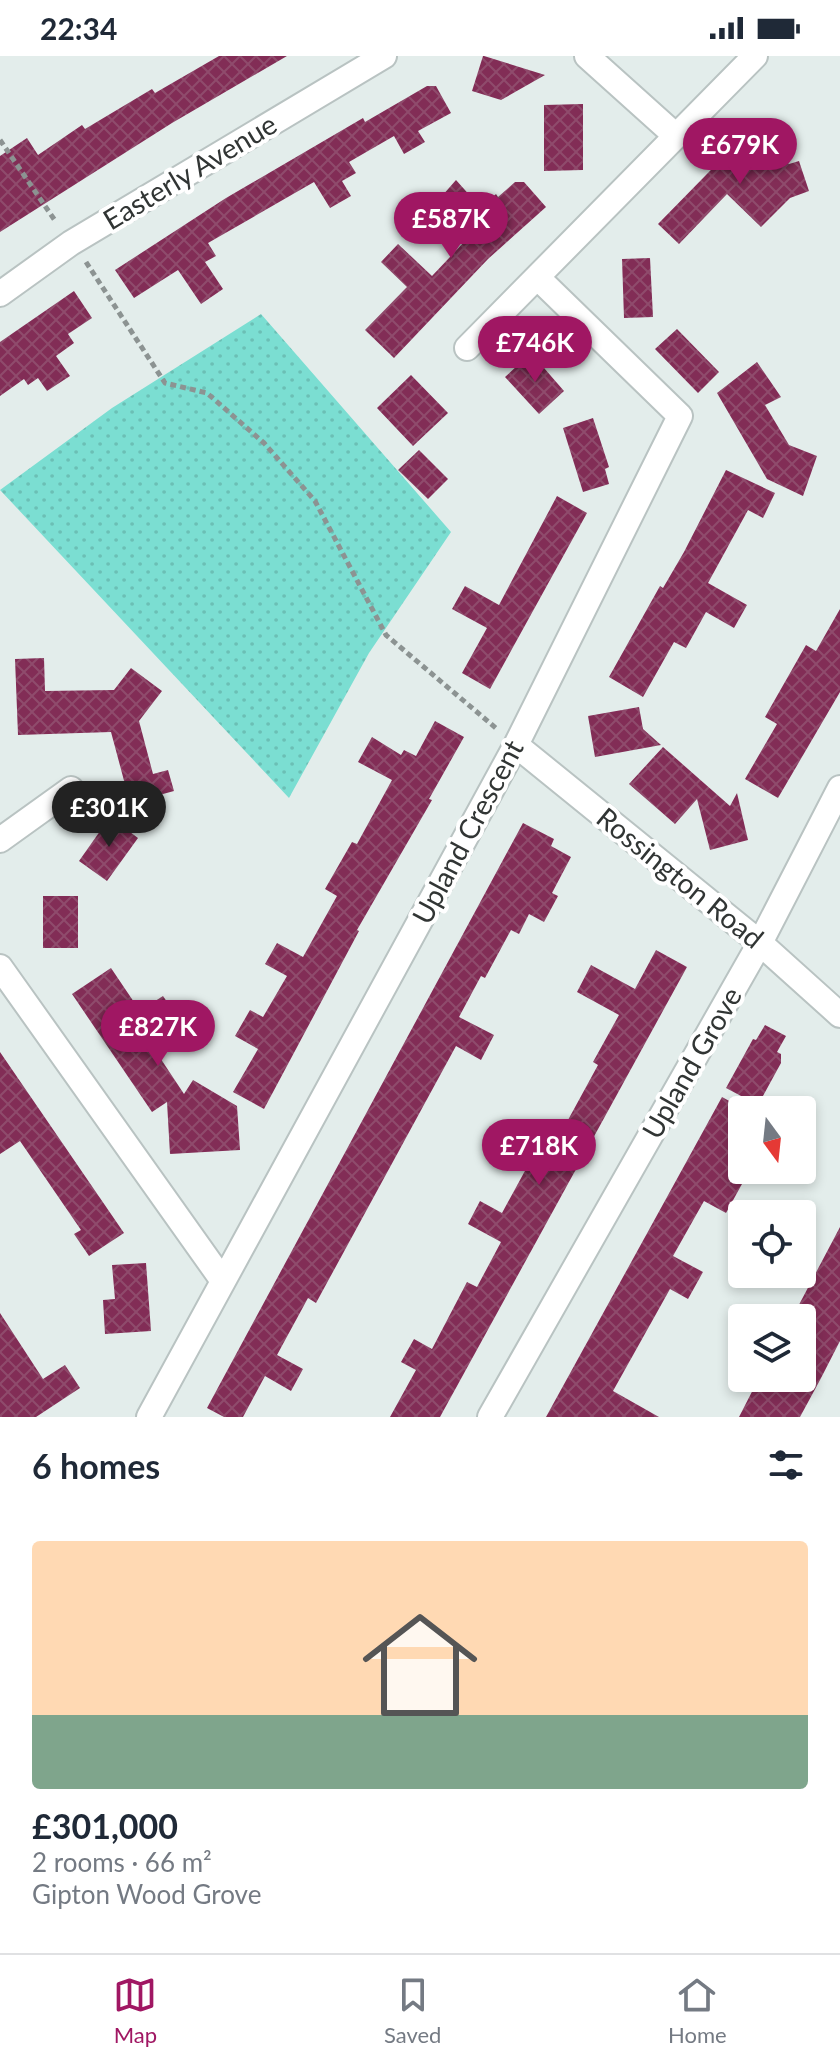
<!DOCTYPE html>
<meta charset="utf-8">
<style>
:root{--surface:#fff;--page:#f6f6f7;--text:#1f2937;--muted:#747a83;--line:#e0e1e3;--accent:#a01763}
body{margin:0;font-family:Lato,sans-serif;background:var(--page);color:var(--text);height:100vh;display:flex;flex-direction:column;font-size:30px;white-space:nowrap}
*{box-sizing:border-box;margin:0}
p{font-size:26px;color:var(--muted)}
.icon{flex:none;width:44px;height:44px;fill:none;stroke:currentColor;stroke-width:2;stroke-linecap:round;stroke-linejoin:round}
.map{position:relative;height:1361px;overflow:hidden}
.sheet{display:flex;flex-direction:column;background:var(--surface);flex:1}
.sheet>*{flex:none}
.needle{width:52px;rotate:165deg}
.controls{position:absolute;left:728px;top:1040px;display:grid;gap:16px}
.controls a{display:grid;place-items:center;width:88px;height:88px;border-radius:8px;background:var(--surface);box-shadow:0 4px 12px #0003;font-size:40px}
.price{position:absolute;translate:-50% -68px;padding:0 18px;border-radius:28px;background:var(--accent);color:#fff;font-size:26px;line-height:52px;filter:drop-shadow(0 2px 4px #0008)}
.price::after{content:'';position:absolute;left:50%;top:48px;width:24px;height:18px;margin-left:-12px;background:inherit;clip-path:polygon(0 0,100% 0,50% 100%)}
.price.active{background:#222;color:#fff}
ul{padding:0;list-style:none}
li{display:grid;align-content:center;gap:16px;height:424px;padding:0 32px}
li span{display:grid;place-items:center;height:248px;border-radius:8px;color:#555}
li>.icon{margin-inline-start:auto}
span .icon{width:144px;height:144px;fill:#fffc;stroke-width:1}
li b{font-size:34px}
h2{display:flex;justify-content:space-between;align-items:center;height:96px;padding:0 32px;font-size:34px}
.status{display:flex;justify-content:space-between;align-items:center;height:56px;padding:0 40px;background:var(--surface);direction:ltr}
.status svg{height:22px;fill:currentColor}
.tabs{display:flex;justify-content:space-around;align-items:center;height:112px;border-top:2px solid var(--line);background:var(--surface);font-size:22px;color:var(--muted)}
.tabs a{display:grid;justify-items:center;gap:4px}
.tabs .active{color:var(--accent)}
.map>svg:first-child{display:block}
.grass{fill:url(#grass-dots)}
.building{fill:url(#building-cross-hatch)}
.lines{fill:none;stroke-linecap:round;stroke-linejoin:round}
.street-casing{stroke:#b9c3c2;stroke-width:28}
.path{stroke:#8c9392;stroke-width:5;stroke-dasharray:6 4;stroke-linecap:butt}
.street{stroke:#fff;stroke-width:24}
.labels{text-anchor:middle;stroke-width:8;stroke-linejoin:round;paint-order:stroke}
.street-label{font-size:28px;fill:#313534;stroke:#fff}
</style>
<div class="status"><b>22:34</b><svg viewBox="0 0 49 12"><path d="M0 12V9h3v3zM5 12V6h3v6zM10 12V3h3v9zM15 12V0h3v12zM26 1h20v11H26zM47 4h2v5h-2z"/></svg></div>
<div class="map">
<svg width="840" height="1361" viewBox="0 0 840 1361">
<defs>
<pattern id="grass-dots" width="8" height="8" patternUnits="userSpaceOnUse" patternTransform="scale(2)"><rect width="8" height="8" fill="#7bded2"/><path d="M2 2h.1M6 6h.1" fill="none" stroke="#6bbfb5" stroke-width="1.8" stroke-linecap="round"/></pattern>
<pattern id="building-cross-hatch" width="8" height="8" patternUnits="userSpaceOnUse" patternTransform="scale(2)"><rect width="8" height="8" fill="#822d56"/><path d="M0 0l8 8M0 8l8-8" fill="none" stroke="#8f4b6c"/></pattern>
</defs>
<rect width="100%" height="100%" fill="#e3edeb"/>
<!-- grass -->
<path class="grass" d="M 261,258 L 451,476 L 369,597 L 289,742 L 0,434 L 112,352 Z"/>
<!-- building -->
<path class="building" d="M 219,0 L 287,0 L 172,67 L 0,176 L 0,100 L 27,82 L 38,99 L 82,69 L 85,73 L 152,33 L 155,37 Z
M 483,0 L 484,0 L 545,19 L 501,44 L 472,35 Z
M 427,30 L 436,30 L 451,57 L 418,75 L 425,86 L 404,98 L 394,80 L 349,106 L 356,117 L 342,125 L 351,140 L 330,152 L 314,126 L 208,187 L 216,200 L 205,206 L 223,233 L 201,248 L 178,214 L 134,242 L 115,214 L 226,142 L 363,62 L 365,66 Z
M 583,48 L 583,114 L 544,115 L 544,49 Z
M 752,72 L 789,108 L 799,105 L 809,135 L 790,142 L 761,171 L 727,138 L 679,188 L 658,168 Z
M 456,124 L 481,152 L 496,138 L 498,141 L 515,126 L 524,126 L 546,151 L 488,203 L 394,302 L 365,274 L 407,231 L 381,206 L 398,188 L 432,220 L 467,183 L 435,148 Z
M 650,202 L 653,261 L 624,262 L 622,203 Z
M 74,235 L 92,262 L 68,278 L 74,287 L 56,300 L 70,320 L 47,335 L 38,322 L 28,329 L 24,323 L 0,340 L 0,286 Z
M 677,273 L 719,316 L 698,337 L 655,293 Z
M 531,297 L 564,335 L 539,358 L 505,321 Z
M 757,306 L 781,341 L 765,349 L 789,389 L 817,400 L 803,440 L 767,423 L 717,337 Z
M 411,319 L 448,357 L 413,390 L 377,352 Z
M 593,362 L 609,411 L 605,413 L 609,428 L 583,436 L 563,372 Z
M 419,394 L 448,423 L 428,443 L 398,414 Z
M 726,414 L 775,437 L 763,462 L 748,454 L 708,527 L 747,549 L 734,572 L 706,556 L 686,592 L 674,586 L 643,641 L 609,621 L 660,530 L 663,532 L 684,496 Z
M 557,440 L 587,457 L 490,633 L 462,617 L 487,572 L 452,553 L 465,530 L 499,549 Z
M 840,553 L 840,636 L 778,742 L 745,723 L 777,668 L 765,661 L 806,589 L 816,595 Z
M 44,602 L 45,635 L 114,634 L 131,612 L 162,635 L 139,665 L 153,718 L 168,714 L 174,735 L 130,747 L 111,676 L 18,679 L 15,603 Z
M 639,651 L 643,673 L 661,689 L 595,701 L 588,660 Z
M 435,665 L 464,681 L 429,743 L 432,744 L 357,874 L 359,875 L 264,1053 L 233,1036 L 258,993 L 235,980 L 250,954 L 263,961 L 287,920 L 265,908 L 277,887 L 303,901 L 337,840 L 325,833 L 352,786 L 357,788 L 392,724 L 358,706 L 372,681 L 401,699 L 404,694 L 416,700 Z
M 663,691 L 730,750 L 737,737 L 748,784 L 710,794 L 697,743 L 675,768 L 629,728 Z
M 110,761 L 138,782 L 107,825 L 79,805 Z
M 523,767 L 554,783 L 551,790 L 571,801 L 552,837 L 558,840 L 544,866 L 529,858 L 519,878 L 511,874 L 485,922 L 481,920 L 459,961 L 494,979 L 481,1004 L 456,990 L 316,1247 L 308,1242 L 277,1299 L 303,1313 L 291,1335 L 265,1320 L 243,1361 L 224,1361 L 207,1352 Z
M 43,840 L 78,840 L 78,892 L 43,892 Z
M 656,894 L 687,911 L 440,1361 L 390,1361 L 416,1314 L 401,1306 L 414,1283 L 432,1293 L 467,1226 L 477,1231 L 501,1186 L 468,1168 L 480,1145 L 502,1157 L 532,1102 L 544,1108 L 598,1009 L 593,1006 L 619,959 L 577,936 L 591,909 L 635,933 Z
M 111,912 L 140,955 L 163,940 L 178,962 L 147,982 L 184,1038 L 193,1024 L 237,1050 L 240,1094 L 170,1098 L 167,1046 L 152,1056 L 72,938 Z
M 765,969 L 786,980 L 777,996 L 781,998 L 781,1007 L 758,1049 L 726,1032 L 753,983 L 756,984 Z
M 0,996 L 124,1177 L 89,1200 L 74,1178 L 81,1174 L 20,1085 L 0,1098 Z
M 722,1041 L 742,1052 L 742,1128 L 726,1157 L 704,1145 L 673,1200 L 703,1216 L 688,1243 L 670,1233 L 613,1335 L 659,1361 L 546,1361 Z
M 840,1171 L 840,1285 L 820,1324 L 800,1361 L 739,1361 L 759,1322 L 802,1322 L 802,1262 L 792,1262 Z
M 146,1207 L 151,1275 L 105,1278 L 103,1244 L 115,1243 L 112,1209 Z
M 0,1257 L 43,1323 L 65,1309 L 80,1332 L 36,1361 L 0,1361 Z"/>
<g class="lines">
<!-- street casing -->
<g class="street-casing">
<path id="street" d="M 587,0 L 676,80
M 0,238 L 71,187 L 384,0
M 467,292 L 755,0
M 516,689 L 760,887 L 840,959
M 0,784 L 71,733
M 0,911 L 223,1225
M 149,1361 L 516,689 L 680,360 L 537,221
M 490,1361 L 760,887 L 840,732"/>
</g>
<!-- path -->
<path class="path" d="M 0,84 L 56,166
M 86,206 L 165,327 L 207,337 L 264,387 L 315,445 L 386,579 L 497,673"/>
<!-- street -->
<use href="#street" class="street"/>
</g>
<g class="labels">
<!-- street labels -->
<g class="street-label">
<text transform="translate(190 116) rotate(-31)" y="10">Easterly Avenue</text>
<text transform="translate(468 776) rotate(-62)" y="10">Upland Crescent</text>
<text transform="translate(680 822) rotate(39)" y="10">Rossington Road</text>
<text transform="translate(692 1007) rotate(-60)" y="10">Upland Grove</text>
</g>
</g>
</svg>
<div class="controls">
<a><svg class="needle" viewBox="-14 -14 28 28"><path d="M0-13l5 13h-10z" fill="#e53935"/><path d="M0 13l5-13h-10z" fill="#747a83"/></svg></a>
<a><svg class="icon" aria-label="locate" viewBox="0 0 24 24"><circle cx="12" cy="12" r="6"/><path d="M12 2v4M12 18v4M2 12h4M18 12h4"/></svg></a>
<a><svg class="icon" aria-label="layers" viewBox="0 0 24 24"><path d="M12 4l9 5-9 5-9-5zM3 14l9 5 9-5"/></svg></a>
</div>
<b class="price" style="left:740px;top:130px">£679K</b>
<b class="price" style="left:451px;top:204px">£587K</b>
<b class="price" style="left:535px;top:328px">£746K</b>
<b class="price active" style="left:109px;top:793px">£301K</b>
<b class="price" style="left:158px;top:1012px">£827K</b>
<b class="price" style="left:539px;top:1131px">£718K</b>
</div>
<section class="sheet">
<h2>6 homes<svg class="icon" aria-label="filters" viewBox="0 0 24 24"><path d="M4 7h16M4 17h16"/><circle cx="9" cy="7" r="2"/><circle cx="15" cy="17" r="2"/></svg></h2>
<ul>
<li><span style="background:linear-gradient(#ffd9b3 70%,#7fa58c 0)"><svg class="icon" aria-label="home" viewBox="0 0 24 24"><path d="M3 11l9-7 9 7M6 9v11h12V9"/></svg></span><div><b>£301,000</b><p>2 rooms · 66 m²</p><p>Gipton Wood Grove</p></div></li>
</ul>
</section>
<nav class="tabs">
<a class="active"><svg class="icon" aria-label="map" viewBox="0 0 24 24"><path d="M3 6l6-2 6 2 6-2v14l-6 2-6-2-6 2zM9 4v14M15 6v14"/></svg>Map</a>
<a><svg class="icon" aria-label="saved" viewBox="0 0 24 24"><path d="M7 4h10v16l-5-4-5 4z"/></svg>Saved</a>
<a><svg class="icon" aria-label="home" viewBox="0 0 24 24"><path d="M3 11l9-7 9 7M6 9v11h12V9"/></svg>Home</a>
</nav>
